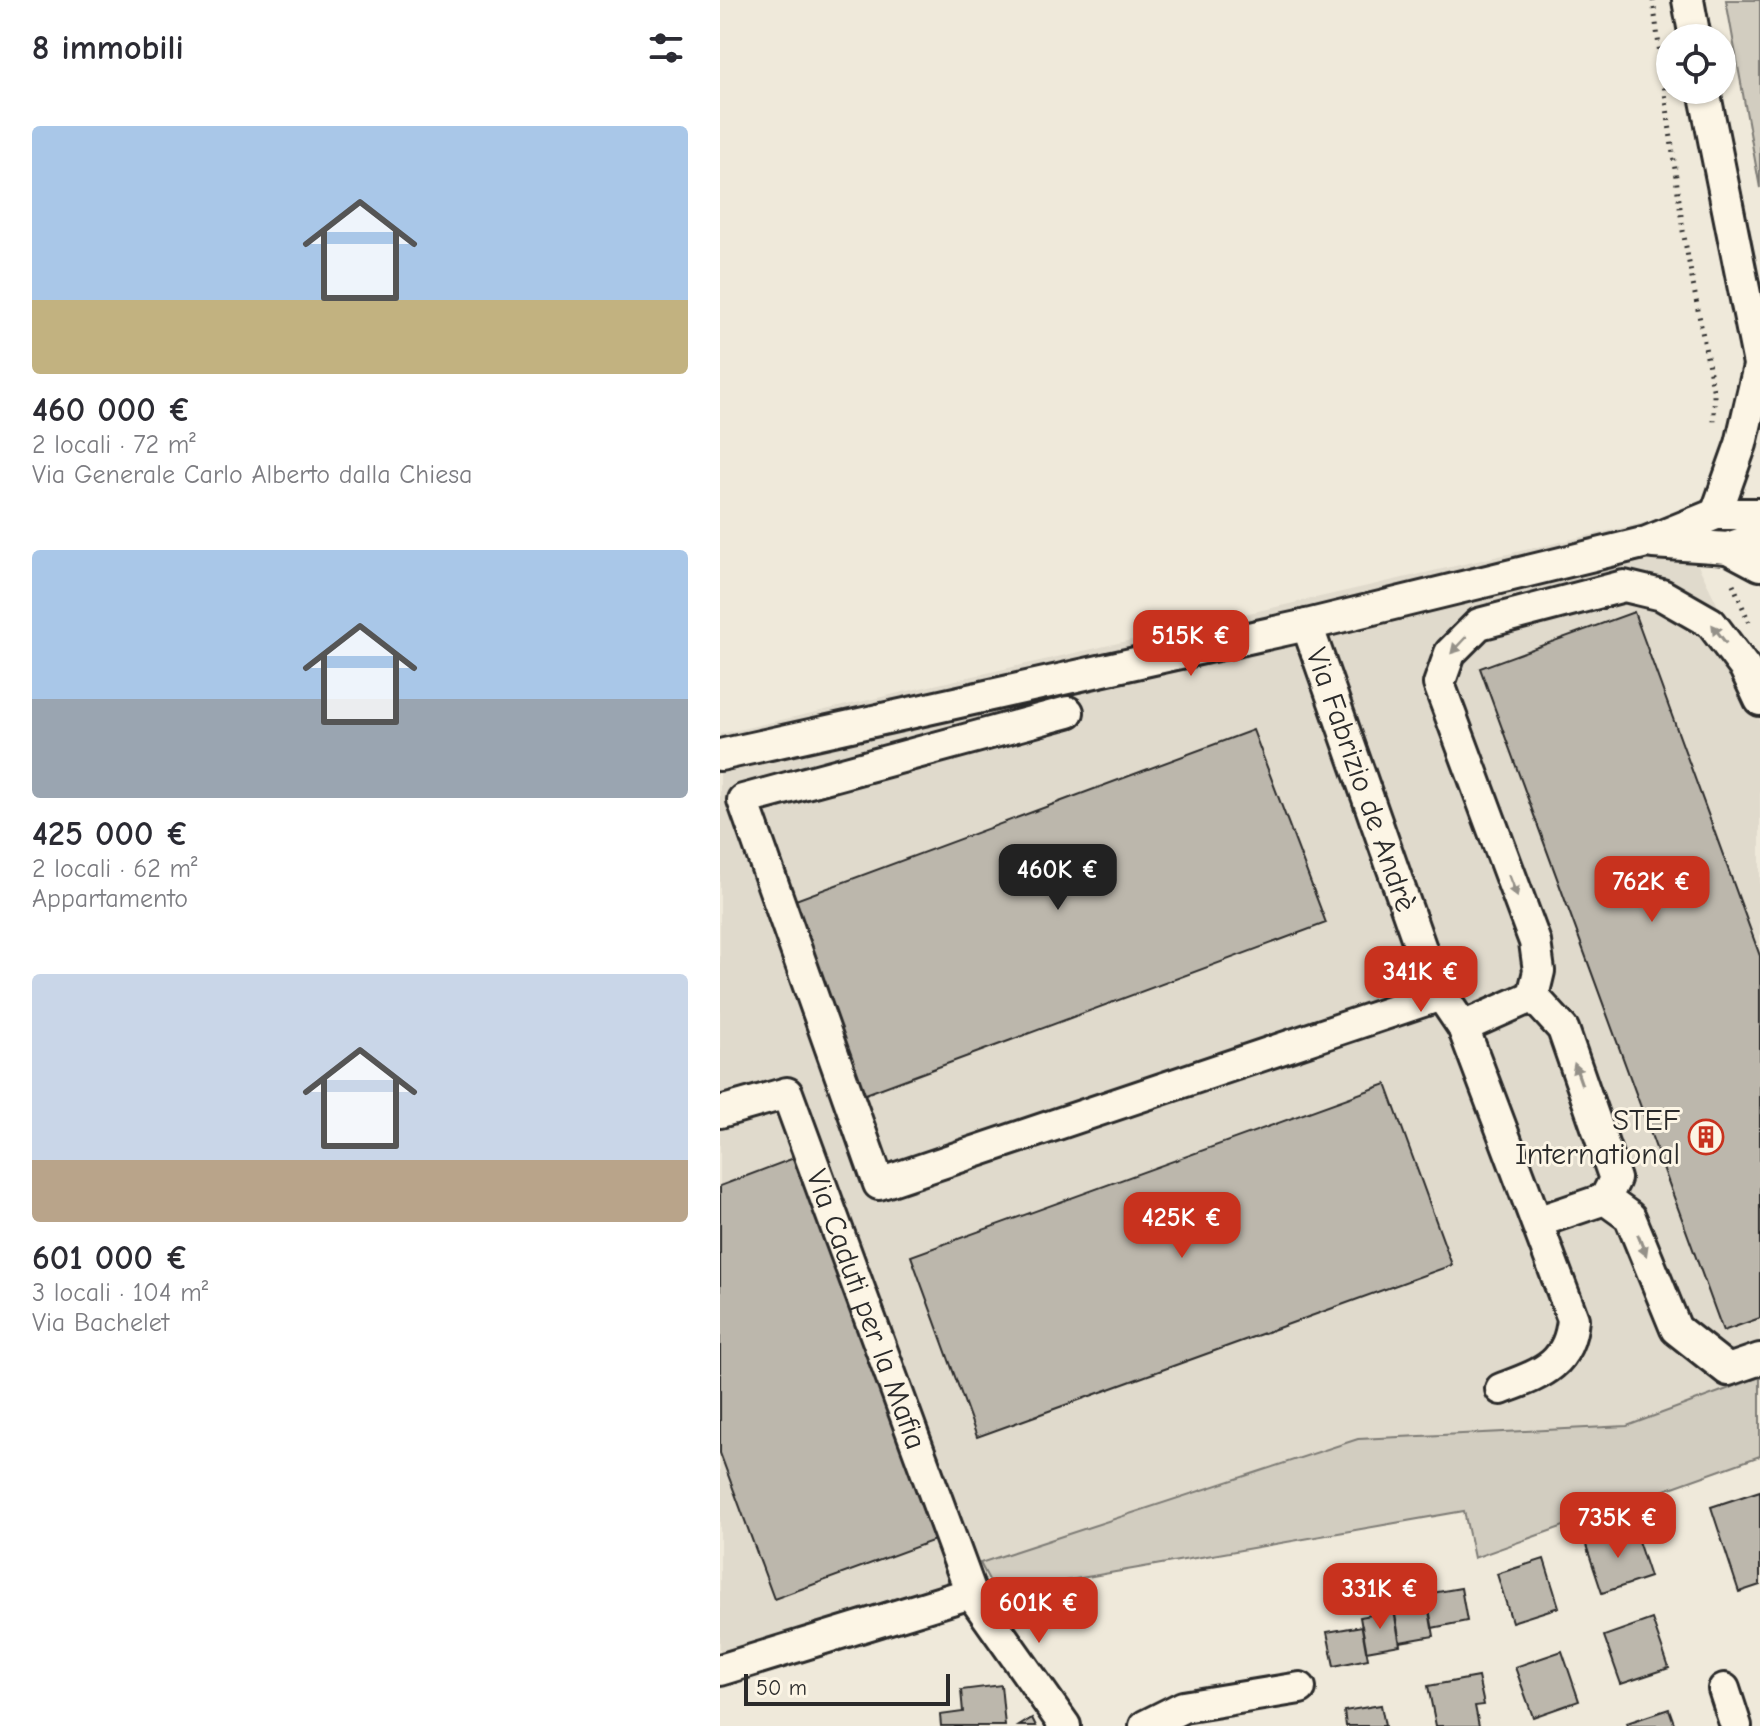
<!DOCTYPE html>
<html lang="it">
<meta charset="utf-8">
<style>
:root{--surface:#fff;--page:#f2f2f3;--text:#2b2b33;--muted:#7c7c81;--accent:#c8321e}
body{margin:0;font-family:"Comic Neue",sans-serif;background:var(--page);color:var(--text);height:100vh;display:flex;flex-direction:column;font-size:30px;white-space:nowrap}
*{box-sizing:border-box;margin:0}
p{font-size:26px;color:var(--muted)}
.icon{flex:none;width:44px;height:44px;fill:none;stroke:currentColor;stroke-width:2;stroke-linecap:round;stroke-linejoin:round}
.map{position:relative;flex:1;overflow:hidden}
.panel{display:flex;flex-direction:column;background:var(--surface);width:720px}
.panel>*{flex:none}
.controls{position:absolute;left:936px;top:24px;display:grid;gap:16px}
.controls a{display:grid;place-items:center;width:80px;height:80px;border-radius:50%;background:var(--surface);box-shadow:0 2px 6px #0004;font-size:40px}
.scale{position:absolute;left:24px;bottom:20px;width:206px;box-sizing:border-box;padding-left:8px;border:4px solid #2b2b2b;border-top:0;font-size:22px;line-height:28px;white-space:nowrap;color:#2b2b2b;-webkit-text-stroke:6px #fcf5e5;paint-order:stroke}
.price{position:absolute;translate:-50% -68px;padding:0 18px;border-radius:16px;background:var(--accent);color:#fff;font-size:26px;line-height:52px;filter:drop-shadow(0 2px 4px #0008)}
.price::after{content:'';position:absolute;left:50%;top:48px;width:24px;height:18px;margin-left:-12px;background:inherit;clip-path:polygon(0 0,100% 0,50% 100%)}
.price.active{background:#222;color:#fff}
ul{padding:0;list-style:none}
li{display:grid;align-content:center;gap:16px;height:424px;padding:0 32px}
li span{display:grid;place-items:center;height:248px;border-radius:8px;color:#555}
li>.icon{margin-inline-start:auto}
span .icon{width:144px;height:144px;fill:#fffc;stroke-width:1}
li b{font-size:34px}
h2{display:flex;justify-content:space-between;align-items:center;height:96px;padding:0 32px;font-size:34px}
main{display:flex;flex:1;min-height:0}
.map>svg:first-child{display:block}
.built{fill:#e0dacc}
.green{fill:#d2cdc0;stroke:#7e7c76;stroke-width:2}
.building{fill:#bcb7ac;stroke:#2b2b2b;stroke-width:2}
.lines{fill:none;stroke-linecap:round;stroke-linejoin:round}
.minor-casing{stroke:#2b2b2b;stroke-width:36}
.path{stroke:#2b2b2b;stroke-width:5;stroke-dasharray:2 6;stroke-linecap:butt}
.minor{stroke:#fcf5e5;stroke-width:30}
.oneway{fill:#949088}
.labels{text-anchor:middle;stroke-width:6;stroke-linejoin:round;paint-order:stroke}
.street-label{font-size:30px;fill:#2b2b2b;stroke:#fcf5e5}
.poi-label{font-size:30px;fill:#2b2b2b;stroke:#fcf5e5;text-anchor:end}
</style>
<main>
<section class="panel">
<h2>8 immobili<svg class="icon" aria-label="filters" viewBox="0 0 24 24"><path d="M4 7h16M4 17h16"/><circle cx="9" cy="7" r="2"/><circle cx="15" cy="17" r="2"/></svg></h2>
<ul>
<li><span style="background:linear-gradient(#a9c7e8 70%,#c2b280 0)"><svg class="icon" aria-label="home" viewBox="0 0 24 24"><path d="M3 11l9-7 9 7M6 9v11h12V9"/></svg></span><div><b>460 000 €</b><p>2 locali · 72 m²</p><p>Via Generale Carlo Alberto dalla Chiesa</p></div></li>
<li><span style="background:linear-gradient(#a9c7e8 60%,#9aa5b1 0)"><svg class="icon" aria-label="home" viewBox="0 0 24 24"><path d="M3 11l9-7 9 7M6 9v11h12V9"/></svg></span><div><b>425 000 €</b><p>2 locali · 62 m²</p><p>Appartamento</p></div></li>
<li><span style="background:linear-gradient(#c9d6e8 75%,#b9a48a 0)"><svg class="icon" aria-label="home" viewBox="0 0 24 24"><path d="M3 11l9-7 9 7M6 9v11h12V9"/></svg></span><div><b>601 000 €</b><p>3 locali · 104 m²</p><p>Via Bachelet</p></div></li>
</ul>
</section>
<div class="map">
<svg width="1040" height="1726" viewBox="0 0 1040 1726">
<rect width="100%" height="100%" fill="#efe9da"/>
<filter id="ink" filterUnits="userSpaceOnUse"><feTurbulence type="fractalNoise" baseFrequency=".0125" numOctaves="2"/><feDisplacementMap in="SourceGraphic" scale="16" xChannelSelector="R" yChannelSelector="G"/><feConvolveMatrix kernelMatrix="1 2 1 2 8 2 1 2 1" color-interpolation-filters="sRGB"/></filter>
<g filter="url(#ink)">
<!-- built -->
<path class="built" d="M 954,516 L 1040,692 L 1040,1377 L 907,1426 L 638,1439 L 261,1563 L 246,1605 L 0,1685 L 0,734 Z"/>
<!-- green -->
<path class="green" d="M 1006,0 L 1040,0 L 1040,188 Z
M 1040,1377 L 1040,1456 L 754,1558 L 744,1511 L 327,1584 L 285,1610 L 260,1563 L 638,1439 L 907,1426 Z"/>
<!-- building -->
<path class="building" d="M 914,612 L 1040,956 L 1040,1318 L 1003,1331 L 760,668 Z
M 533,730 L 606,923 L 143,1095 L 70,902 Z
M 666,1084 L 732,1265 L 257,1437 L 191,1256 Z
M 74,1158 L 215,1540 L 54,1599 L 0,1453 L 0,1186 Z
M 1040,1491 L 1040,1585 L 1019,1592 L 991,1507 Z
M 913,1526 L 930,1577 L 882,1593 L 865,1542 Z
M 824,1559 L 839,1607 L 792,1622 L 777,1574 Z
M 741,1588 L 747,1621 L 712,1628 L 706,1594 Z
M 708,1603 L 714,1636 L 680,1642 L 674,1609 Z
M 674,1611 L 680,1645 L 646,1651 L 640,1617 Z
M 932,1619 L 949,1668 L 901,1684 L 884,1636 Z
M 642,1626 L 648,1659 L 614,1666 L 607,1632 Z
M 842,1651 L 859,1701 L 813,1717 L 795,1667 Z
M 758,1677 L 764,1705 L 755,1706 L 759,1726 L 716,1726 L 708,1686 Z
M 281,1685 L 285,1726 L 221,1726 L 220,1715 L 243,1712 L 241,1690 Z
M 661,1705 L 665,1726 L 626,1726 L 624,1711 Z
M 949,1709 L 955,1726 L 908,1726 L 907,1723 Z
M 312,1718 L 316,1726 L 299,1726 Z"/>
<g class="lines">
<!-- minor casing -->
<g class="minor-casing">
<g id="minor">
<path d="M 968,0 L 975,38"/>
<path d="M 984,90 L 1040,369"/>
<path d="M 996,514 L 1021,444 L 1039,366"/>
<path d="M 933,543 L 1008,548 L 1040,537"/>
<path d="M 1008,548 L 1040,565"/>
<path id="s1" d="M 587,625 L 713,983 L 743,1027 L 853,1319 C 849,1366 820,1374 781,1389"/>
<path d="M 348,712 L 23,800 L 159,1184 L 721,995"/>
<path d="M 0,755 L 587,625 L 927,542 L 996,514 L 1040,514"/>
<path d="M 813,996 L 843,1029 L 895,1179 L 885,1199"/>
<path d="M 743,1027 L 813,996 L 819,971 L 815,942 L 719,684 L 730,653 L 759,624 L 904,586 L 942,595 L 991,623 L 1025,668 L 1040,700"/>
<path id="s2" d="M 0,1112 L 67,1093 L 251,1593 L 345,1726"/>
<path d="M 817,1222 L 885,1199 L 910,1217 L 956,1329 L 1008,1370 L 1040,1359"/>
<path d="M 0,1670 L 251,1593"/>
<path d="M 1004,1689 L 1016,1726"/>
<path d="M 425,1726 L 463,1707 L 580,1688"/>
</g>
</g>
<!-- path -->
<path class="path" d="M 933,0 L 963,231 L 994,394 L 994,424
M 1013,584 L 1029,622"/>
<!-- minor -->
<use href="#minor" class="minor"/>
</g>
<!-- one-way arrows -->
<defs><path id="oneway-solid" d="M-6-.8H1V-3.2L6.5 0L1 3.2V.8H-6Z" transform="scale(2)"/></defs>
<g class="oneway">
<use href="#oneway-solid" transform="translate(999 634) rotate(-127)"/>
<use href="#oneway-solid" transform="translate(739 645) rotate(133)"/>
<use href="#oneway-solid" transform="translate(793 886) rotate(69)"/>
<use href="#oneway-solid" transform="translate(858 1074) rotate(-109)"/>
<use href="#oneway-solid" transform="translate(922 1245) rotate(68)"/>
</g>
</g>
<!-- icons -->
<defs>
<g id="building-ring" transform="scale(1.8)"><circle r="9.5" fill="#fcf5e5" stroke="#c8321e" stroke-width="1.5"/><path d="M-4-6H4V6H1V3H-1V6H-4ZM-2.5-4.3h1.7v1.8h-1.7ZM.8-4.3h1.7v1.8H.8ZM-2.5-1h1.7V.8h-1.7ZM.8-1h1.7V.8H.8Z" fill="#c8321e"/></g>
</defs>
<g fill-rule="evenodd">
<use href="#building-ring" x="986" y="1137"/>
</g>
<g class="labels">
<!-- street labels -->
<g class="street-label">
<text dy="10" stroke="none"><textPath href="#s1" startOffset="164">Via Fabrizio de Andrè</textPath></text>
<text dy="10" stroke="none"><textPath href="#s2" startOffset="300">Via Caduti per la Mafia</textPath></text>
</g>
<!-- poi labels -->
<g class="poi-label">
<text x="960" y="1130">STEF<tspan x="960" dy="34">International</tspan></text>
</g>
</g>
</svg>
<div class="controls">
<a><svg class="icon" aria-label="locate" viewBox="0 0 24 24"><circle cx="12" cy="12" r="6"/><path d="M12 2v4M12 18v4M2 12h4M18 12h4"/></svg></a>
</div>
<div class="scale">50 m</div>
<b class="price" style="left:471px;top:678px">515K €</b>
<b class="price active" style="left:338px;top:912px">460K €</b>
<b class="price" style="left:932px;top:924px">762K €</b>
<b class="price" style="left:701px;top:1014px">341K €</b>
<b class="price" style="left:462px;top:1260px">425K €</b>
<b class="price" style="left:898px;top:1560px">735K €</b>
<b class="price" style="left:660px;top:1631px">331K €</b>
<b class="price" style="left:319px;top:1645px">601K €</b>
</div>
</main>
